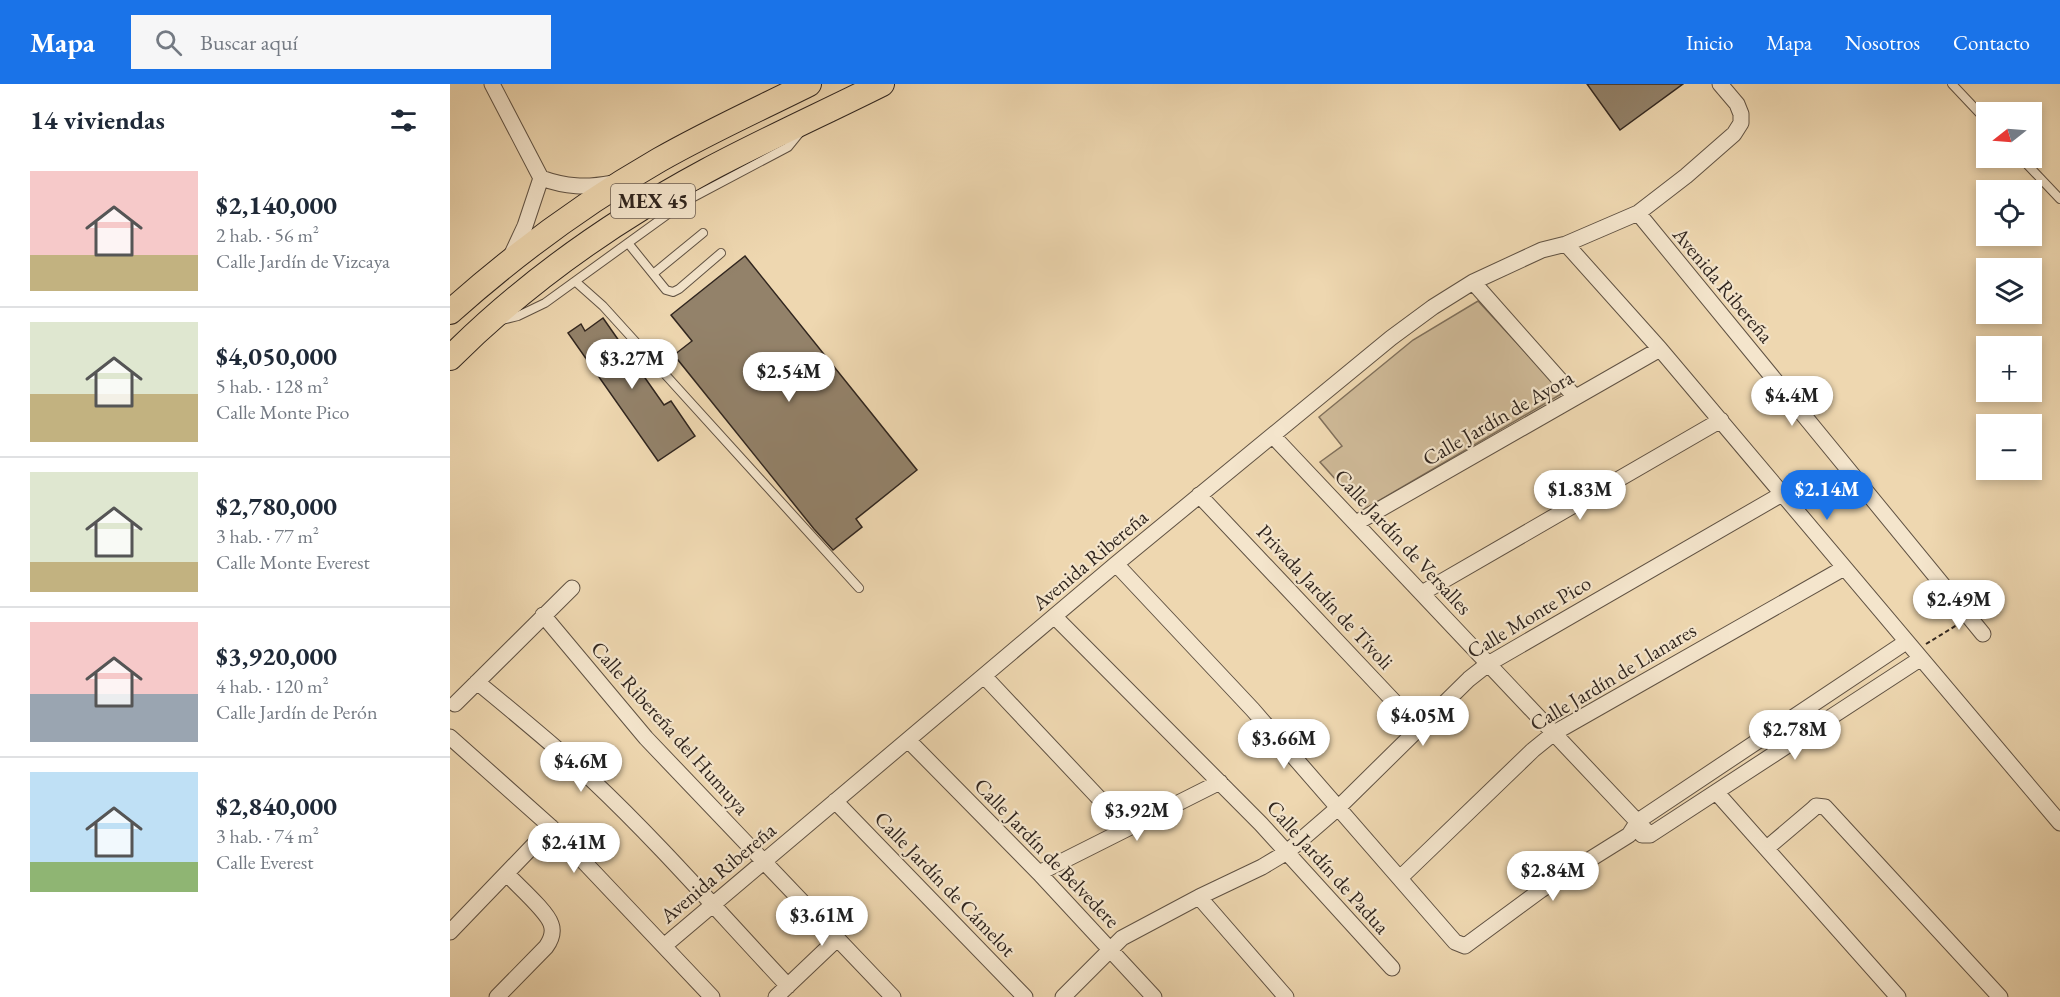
<!DOCTYPE html>
<html lang="es">
<meta charset="utf-8">
<style>
:root{--surface:#fff;--page:#f6f6f7;--text:#1f2937;--muted:#747a83;--line:#e0e1e3;--accent:#1a73e8}
body{margin:0;font-family:"EB Garamond",serif;background:var(--page);color:var(--text);height:100vh;display:flex;flex-direction:column;font-size:22px;white-space:nowrap}
*{box-sizing:border-box;margin:0}
p{font-size:20px;color:var(--muted)}
.icon{flex:none;width:33px;height:33px;fill:none;stroke:currentColor;stroke-width:2;stroke-linecap:round;stroke-linejoin:round}
.map{position:relative;flex:1;overflow:hidden}
.details{display:flex;flex-direction:column;background:var(--surface);width:450px}
.details>*{flex:none}
.needle{width:39px;rotate:253deg}
.buttons{position:absolute;left:1526px;top:18px;display:grid;gap:12px}
.buttons a{display:grid;place-items:center;width:66px;height:66px;border-radius:0px;background:var(--surface);box-shadow:0 3px 9px #0003;font-size:30px}
.price{position:absolute;translate:-50% -51px;padding:0 14px;border-radius:21px;background:#fff;color:#222;font-size:20px;line-height:39px;filter:drop-shadow(0 2px 3px #0008)}
.price::after{content:'';position:absolute;left:50%;top:36px;width:18px;height:14px;margin-left:-9px;background:inherit;clip-path:polygon(0 0,100% 0,50% 100%)}
.price.on{background:var(--accent);color:#fff}
ul{padding:0;list-style:none}
li{display:flex;align-items:center;gap:18px;height:150px;padding:0 30px}
li+li{border-top:2px solid var(--line)}
li span{display:grid;place-items:center;flex:none;width:168px;height:120px;border-radius:0px;color:#555}
li>.icon{margin-inline-start:auto}
span .icon{width:72px;height:72px;fill:#fffc;stroke-width:1}
li b{font-size:26px}
h2{display:flex;justify-content:space-between;align-items:center;height:72px;padding:0 30px;font-size:26px}
header{display:flex;align-items:center;gap:36px;box-sizing:border-box;height:84px;padding:0 30px;background:var(--accent);color:#fff}
header strong{font-size:28px}
nav{display:flex;gap:33px;margin-inline-start:auto;font-size:21px}
.search{width:420px;height:54px;background:var(--page);display:flex;align-items:center;gap:15px;box-sizing:border-box;padding:0 21px;border-radius:0px;color:var(--muted);font-size:22px}
main{display:flex;flex:1;min-height:0}
.map>svg:first-child{display:block}
.green{fill:#ceb997;stroke:#80705b;stroke-width:1.5}
.building{fill:#93826a;stroke:#31261f;stroke-width:1.5}
.lines{fill:none;stroke-linecap:round;stroke-linejoin:round}
.service-casing{stroke:#605243;stroke-width:10}
.minor-casing{stroke:#605243;stroke-width:17}
.trunk-casing{stroke:#31261f;stroke-width:26}
.path{stroke:#31261f;stroke-width:2;stroke-dasharray:4.5 3;stroke-linecap:butt}
.service{stroke:#f4e5cc;stroke-width:8}
.minor{stroke:#f4e5cc;stroke-width:15}
.trunk{stroke:#eed7b0;stroke-width:24}
.labels{text-anchor:middle;stroke-width:4.5;stroke-linejoin:round;paint-order:stroke}
.shield{fill:#f4e5cc;stroke:#6c5f53;stroke-width:1.5}
.shield-label{font-size:20px;font-weight:bold;fill:#31261f}
.street-label{font-size:21px;fill:#31261f;stroke:#f4e5cc}
</style>
<header>
<strong>Mapa</strong>
<div class="search"><svg class="icon" aria-label="search" viewBox="0 0 24 24"><circle cx="10" cy="10" r="6"/><path d="M15 15l6 6"/></svg>Buscar aquí</div>
<nav><a>Inicio</a><a>Mapa</a><a>Nosotros</a><a>Contacto</a></nav>
</header>
<main>
<section class="details">
<h2>14 viviendas<svg class="icon" aria-label="filters" viewBox="0 0 24 24"><path d="M4 7h16M4 17h16"/><circle cx="9" cy="7" r="2"/><circle cx="15" cy="17" r="2"/></svg></h2>
<ul>
<li><span style="background:linear-gradient(#f6c9c9 70%,#c2b280 0)"><svg class="icon" aria-label="home" viewBox="0 0 24 24"><path d="M3 11l9-7 9 7M6 9v11h12V9"/></svg></span><div><b>$2,140,000</b><p>2 hab. · 56 m²</p><p>Calle Jardín de Vizcaya</p></div></li>
<li><span style="background:linear-gradient(#dfe7d0 60%,#c2b280 0)"><svg class="icon" aria-label="home" viewBox="0 0 24 24"><path d="M3 11l9-7 9 7M6 9v11h12V9"/></svg></span><div><b>$4,050,000</b><p>5 hab. · 128 m²</p><p>Calle Monte Pico</p></div></li>
<li><span style="background:linear-gradient(#dfe7d0 75%,#c2b280 0)"><svg class="icon" aria-label="home" viewBox="0 0 24 24"><path d="M3 11l9-7 9 7M6 9v11h12V9"/></svg></span><div><b>$2,780,000</b><p>3 hab. · 77 m²</p><p>Calle Monte Everest</p></div></li>
<li><span style="background:linear-gradient(#f6c9c9 60%,#9aa5b1 0)"><svg class="icon" aria-label="home" viewBox="0 0 24 24"><path d="M3 11l9-7 9 7M6 9v11h12V9"/></svg></span><div><b>$3,920,000</b><p>4 hab. · 120 m²</p><p>Calle Jardín de Perón</p></div></li>
<li><span style="background:linear-gradient(#bfe0f5 75%,#8fb573 0)"><svg class="icon" aria-label="home" viewBox="0 0 24 24"><path d="M3 11l9-7 9 7M6 9v11h12V9"/></svg></span><div><b>$2,840,000</b><p>3 hab. · 74 m²</p><p>Calle Everest</p></div></li>
</ul>
</section>
<div class="map">
<svg width="1610" height="913" viewBox="0 0 1610 913">
<rect width="100%" height="100%" fill="#eed7b0"/>
<filter id="stains"><feTurbulence type="fractalNoise" baseFrequency=".00333" numOctaves="4"/><feColorMatrix values="0 0 0 0 .2 0 0 0 0 .09 0 0 0 0 .02 0 0 0 .5 -.17"/></filter>
<radialGradient id="worn" r=".72"><stop offset=".6" stop-color="#630" stop-opacity="0"/><stop offset="1" stop-color="#630" stop-opacity=".3"/></radialGradient>
<!-- green -->
<path class="green" d="M 1028,217 L 1113,309 L 913,426 L 870,378 L 892,362 L 869,333 L 963,256 Z"/>
<!-- building -->
<path class="building" d="M 1137,0 L 1233,0 L 1170,46 Z
M 295,172 L 467,386 L 406,435 L 412,443 L 383,466 L 364,445 L 224,271 L 242,257 L 221,231 Z
M 153,234 L 214,321 L 221,317 L 245,352 L 208,377 L 118,249 L 131,240 L 135,247 Z"/>
<g class="lines">
<!-- service casing -->
<g class="service-casing">
<path id="service" d="M 1502,0 L 1536,36
M 1571,74 L 1610,115
M 178,159 L 216,206 L 223,208 L 229,205 L 271,169
M 203,190 L 253,149
M 126,198 L 153,222 L 409,504
M 52,236 L 68,232 L 95,219 L 236,117 L 338,63 L 351,47"/>
</g>
<!-- minor casing -->
<g class="minor-casing">
<path id="minor" d="M 42,0 L 91,94
M 91,94 C 116,103 136,104 162,99
M 1188,129 L 1533,550
M 1116,160 L 1210,265 L 1610,739
M 61,172 L 75,142 L 91,94
M 1023,198 L 1125,313
M 823,352 L 1200,751
M 749,411 L 969,644
M 906,439 L 1210,265
M 666,480 L 803,626 L 1005,858 L 1015,862 L 1091,806 L 1179,751 L 1188,737 L 1456,558
M 972,509 L 1271,336
M 93,531 L 196,654 L 443,913
M 605,533 L 811,740 L 942,884
M 534,592 L 677,744
M 27,598 C 66,630 105,662 142,696 C 211,761 273,833 338,902
M 5,620 L 122,504
M 0,653 L 101,743 L 262,913
M 458,656 L 589,789 L 704,913
M 1267,709 L 1448,913
M 385,717 L 575,913
M 1192,751 L 1200,751 L 1470,575
M 1317,764 L 1363,725 L 1366,722 L 1375,723 L 1550,913
M 589,789 L 770,698
M 950,794 L 1083,666 L 1104,649 L 1394,484
M 749,813 L 836,913
M 0,848 L 101,743
M 214,862 L 666,480 L 941,254 L 983,223 L 1023,198 L 1092,166 L 1116,160 L 1188,129 L 1236,92 L 1284,50 L 1291,39 L 1291,30 L 1287,20 L 1270,0
M 47,913 L 96,863 C 101,856 104,848 101,840 C 97,827 67,801 57,790
M 326,913 L 387,855
M 613,913 L 672,854 L 749,813 L 812,783 L 837,768 L 889,723 L 1019,595 L 1038,580 L 1332,410"/>
</g>
<!-- trunk casing -->
<g class="trunk-casing">
<path id="trunk" d="M 0,228 C 64,171 134,119 209,76 C 258,48 309,25 359,0
M 0,274 C 75,199 163,137 256,87 C 314,56 374,29 432,0"/>
</g>
<!-- path -->
<path class="path" d="M 1476,560 L 1507,541"/>
<!-- service -->
<use href="#service" class="service"/>
<!-- minor -->
<use href="#minor" class="minor"/>
<!-- trunk -->
<use href="#trunk" class="trunk"/>
</g>
<g class="labels">
<!-- shield labels -->
<rect class="shield" x="161" y="100" width="84" height="34" rx="4.5"/>
<g class="shield-label">
<text x="203" y="124">MEX 45</text>
</g>
<!-- street labels -->
<g class="street-label">
<text transform="translate(1273 201) rotate(50)" y="7">Avenida Ribereña</text>
<text transform="translate(1048 334) rotate(-30)" y="7">Calle Jardín de Ayora</text>
<text transform="translate(953 458) rotate(47)" y="7">Calle Jardín de Versalles</text>
<text transform="translate(640 476) rotate(-40)" y="7">Avenida Ribereña</text>
<text transform="translate(875 513) rotate(47)" y="7">Privada Jardín de Tívoli</text>
<text transform="translate(1079 533) rotate(-31)" y="7">Calle Monte Pico</text>
<text transform="translate(1163 593) rotate(-31)" y="7">Calle Jardín de Llanares</text>
<text transform="translate(220 644) rotate(48)" y="7">Calle Ribereña del Humuya</text>
<text transform="translate(597 769) rotate(46)" y="7">Calle Jardín de Belvedere</text>
<text transform="translate(878 783) rotate(48)" y="7">Calle Jardín de Padua</text>
<text transform="translate(268 789) rotate(-40)" y="7">Avenida Ribereña</text>
<text transform="translate(495 800) rotate(46)" y="7">Calle Jardín de Cámelot</text>
</g>
</g>
<rect width="100%" height="100%" filter="url(#stains)"/>
<rect width="100%" height="100%" fill="url(#worn)"/>
</svg>
<div class="buttons">
<a><svg class="needle" viewBox="-14 -14 28 28"><path d="M0-13l5 13h-10z" fill="#e53935"/><path d="M0 13l5-13h-10z" fill="#747a83"/></svg></a>
<a><svg class="icon" aria-label="locate" viewBox="0 0 24 24"><circle cx="12" cy="12" r="6"/><path d="M12 2v4M12 18v4M2 12h4M18 12h4"/></svg></a>
<a><svg class="icon" aria-label="layers" viewBox="0 0 24 24"><path d="M12 4l9 5-9 5-9-5zM3 14l9 5 9-5"/></svg></a>
<a>+</a>
<a>−</a>
</div>
<b class="price" style="left:182px;top:306px">$3.27M</b>
<b class="price" style="left:339px;top:319px">$2.54M</b>
<b class="price" style="left:1342px;top:343px">$4.4M</b>
<b class="price" style="left:1130px;top:437px">$1.83M</b>
<b class="price on" style="left:1377px;top:437px">$2.14M</b>
<b class="price" style="left:1509px;top:547px">$2.49M</b>
<b class="price" style="left:973px;top:663px">$4.05M</b>
<b class="price" style="left:1345px;top:677px">$2.78M</b>
<b class="price" style="left:834px;top:686px">$3.66M</b>
<b class="price" style="left:131px;top:709px">$4.6M</b>
<b class="price" style="left:687px;top:758px">$3.92M</b>
<b class="price" style="left:124px;top:790px">$2.41M</b>
<b class="price" style="left:1103px;top:818px">$2.84M</b>
<b class="price" style="left:372px;top:863px">$3.61M</b>
</div>
</main>
